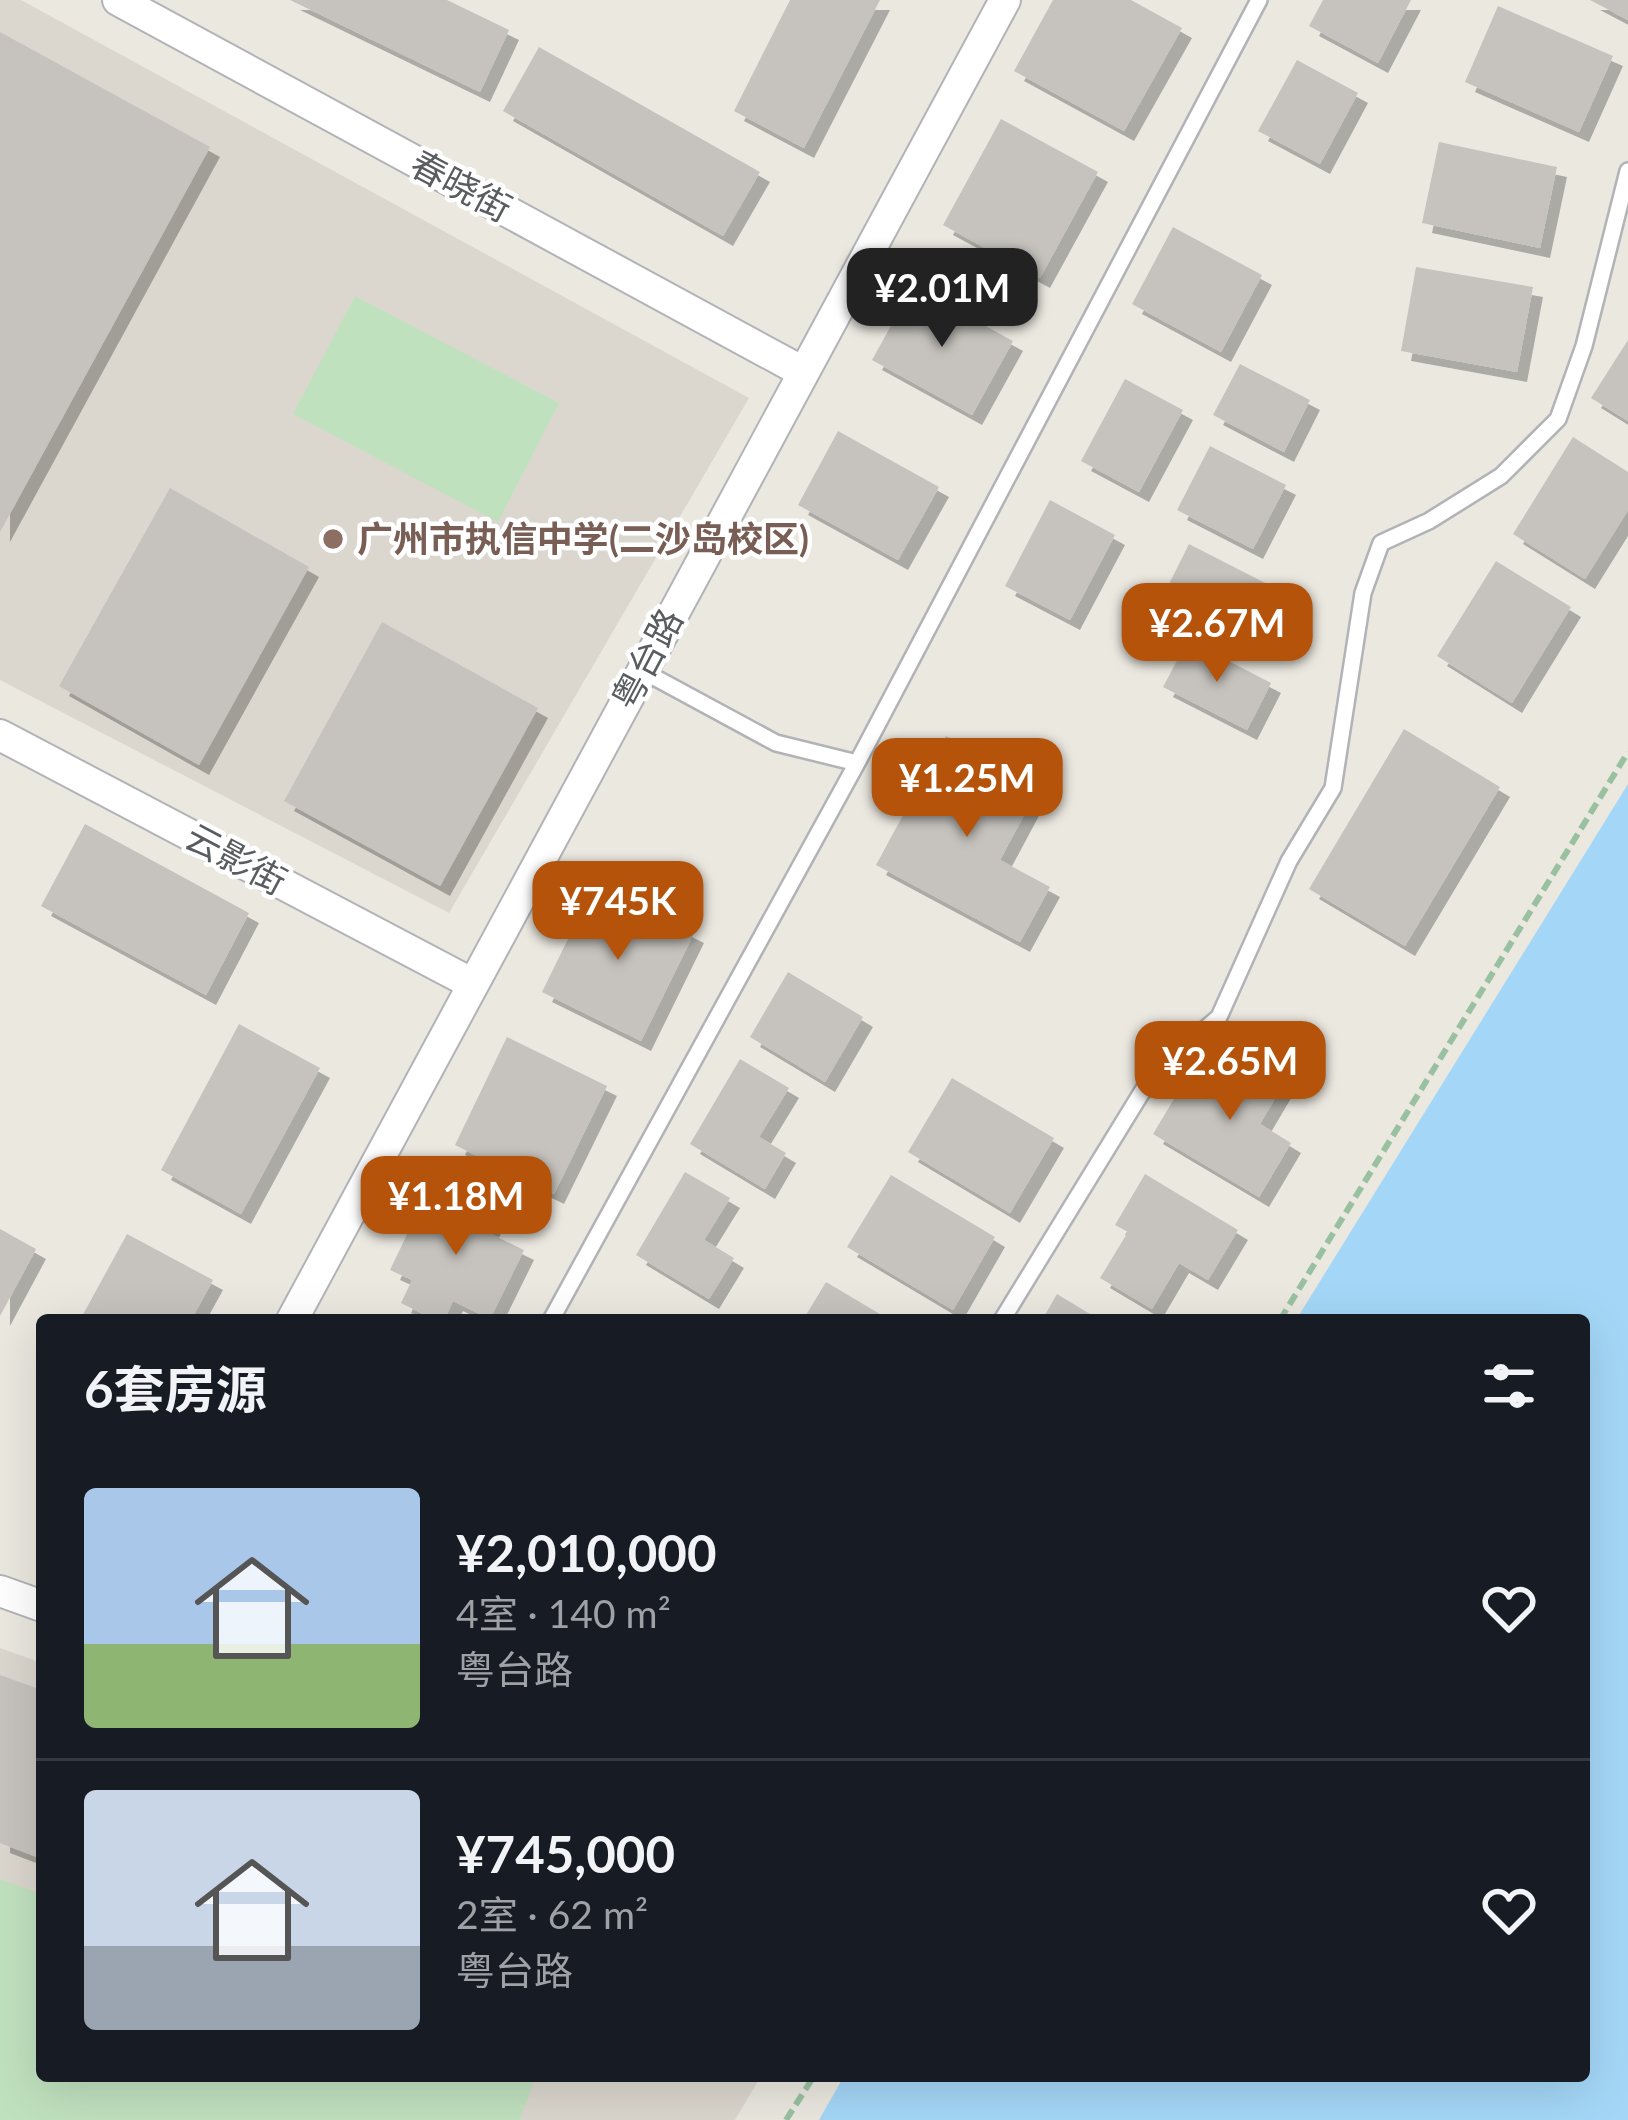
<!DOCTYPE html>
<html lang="zh">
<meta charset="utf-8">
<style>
:root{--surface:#171b24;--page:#242831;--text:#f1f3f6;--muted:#9ea1a6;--line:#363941;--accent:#b45309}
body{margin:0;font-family:Lato,"Noto Sans SC",sans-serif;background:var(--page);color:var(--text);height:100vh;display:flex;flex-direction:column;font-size:45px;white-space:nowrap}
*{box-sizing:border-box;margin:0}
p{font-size:39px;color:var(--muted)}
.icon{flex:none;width:66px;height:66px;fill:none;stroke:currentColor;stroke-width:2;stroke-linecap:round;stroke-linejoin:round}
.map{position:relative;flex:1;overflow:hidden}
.details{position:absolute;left:36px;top:1314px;width:1554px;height:768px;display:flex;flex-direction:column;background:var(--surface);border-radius:12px;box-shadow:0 12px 48px #0002}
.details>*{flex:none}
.price{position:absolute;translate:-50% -102px;padding:0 27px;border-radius:24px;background:var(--accent);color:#fff;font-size:39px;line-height:78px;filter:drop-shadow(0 3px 6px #0008)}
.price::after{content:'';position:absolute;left:50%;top:72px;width:36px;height:27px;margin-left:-18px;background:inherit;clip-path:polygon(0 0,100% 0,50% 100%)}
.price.active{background:#222;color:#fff}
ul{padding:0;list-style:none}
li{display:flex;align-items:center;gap:36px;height:300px;padding:0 48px}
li+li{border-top:3px solid var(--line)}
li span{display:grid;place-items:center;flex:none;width:336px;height:240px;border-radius:12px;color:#555}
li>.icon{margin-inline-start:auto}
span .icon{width:144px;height:144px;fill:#fffc;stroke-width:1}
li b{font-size:51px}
h2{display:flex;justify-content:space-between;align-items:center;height:144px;padding:0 48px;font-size:51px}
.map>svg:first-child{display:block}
.education{fill:#dbd7cf}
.green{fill:#c0e1be}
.water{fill:#a4d7f7}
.building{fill:#c6c3be;filter:url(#shadow)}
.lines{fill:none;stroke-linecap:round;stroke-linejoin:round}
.service-casing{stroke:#b1b3b7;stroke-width:20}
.minor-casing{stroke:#b1b3b7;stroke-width:34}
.path{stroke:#99c1a1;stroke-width:6;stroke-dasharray:12 6;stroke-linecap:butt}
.service{stroke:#fff;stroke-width:15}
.minor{stroke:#fff;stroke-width:30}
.education-dot{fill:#8d6e63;stroke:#fff;stroke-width:4.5}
.labels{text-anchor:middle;stroke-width:9;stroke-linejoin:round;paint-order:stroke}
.street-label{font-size:36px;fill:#595d60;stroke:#fff}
.education-label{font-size:36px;font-weight:bold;fill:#785e54;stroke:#fff;text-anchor:start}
</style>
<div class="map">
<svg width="1628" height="2120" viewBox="0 0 1628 2120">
<defs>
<filter id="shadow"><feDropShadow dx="10" dy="10" stdDeviation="0" flood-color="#0004"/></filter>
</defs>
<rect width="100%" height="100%" fill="#ebe8e0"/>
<!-- education -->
<path class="education" d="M 0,0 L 21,0 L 749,398 L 449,913 L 0,680 Z
M 0,1648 L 42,1663 L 42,2076 L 761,2076 L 735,2120 L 0,2120 Z"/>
<!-- green -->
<path class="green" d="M 355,296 L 559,403 L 498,522 L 293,414 Z
M 0,1879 L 42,1894 L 42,2076 L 536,2076 L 520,2120 L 0,2120 Z"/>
<!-- water -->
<path class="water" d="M 1628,784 L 1628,2120 L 819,2120 L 844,2076 L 1584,2076 L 1584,1320 L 1296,1320 Z"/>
<!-- building -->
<path class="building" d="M 290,0 L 447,0 L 509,30 L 480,92 Z
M 790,0 L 880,0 L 804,148 L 734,111 Z
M 1053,0 L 1131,0 L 1182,28 L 1124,131 L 1014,71 Z
M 1323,0 L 1411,0 L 1378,63 L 1309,26 Z
M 1590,0 L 1628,0 L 1628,20 Z
M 1498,6 L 1613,56 L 1579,132 L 1465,82 Z
M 0,32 L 210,147 L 0,532 Z
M 539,47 L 760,172 L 723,236 L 503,111 Z
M 1297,60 L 1358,93 L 1320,164 L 1258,131 Z
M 1001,119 L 1098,172 L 1040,278 L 943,225 Z
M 1439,142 L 1557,167 L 1540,248 L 1422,223 Z
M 1173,227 L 1262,275 L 1221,352 L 1132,304 Z
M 1416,267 L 1533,287 L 1517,372 L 1401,351 Z
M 913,286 L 1013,341 L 972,415 L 872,360 Z
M 1628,340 L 1628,421 L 1591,398 Z
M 1240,364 L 1310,400 L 1284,452 L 1213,415 Z
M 1125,379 L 1183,410 L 1139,492 L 1081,461 Z
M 838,431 L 939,487 L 898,560 L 798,505 Z
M 1573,437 L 1628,472 L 1628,510 L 1585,579 L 1513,534 Z
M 1210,446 L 1286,485 L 1253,549 L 1177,510 Z
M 170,488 L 309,567 L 199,765 L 59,686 Z
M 1050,500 L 1115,535 L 1070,620 L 1005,586 Z
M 1189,544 L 1271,586 L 1244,637 L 1163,596 Z
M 1496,561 L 1571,607 L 1512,703 L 1437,656 Z
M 382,622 L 538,708 L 440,886 L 284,801 Z
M 1188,640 L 1271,683 L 1247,730 L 1163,687 Z
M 1404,729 L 1500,787 L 1405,946 L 1309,889 Z
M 946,736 L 1039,787 L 1000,860 L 1050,887 L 1020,942 L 876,865 Z
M 85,824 L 249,913 L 206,995 L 41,906 Z
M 595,884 L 694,933 L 641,1041 L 542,992 Z
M 788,972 L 863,1017 L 825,1082 L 750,1037 Z
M 239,1024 L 320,1068 L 241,1214 L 161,1170 Z
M 507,1037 L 607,1086 L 554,1194 L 455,1145 Z
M 1235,1046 L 1287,1078 L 1260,1124 L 1291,1143 L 1259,1197 L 1153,1134 L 1186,1079 L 1208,1093 Z
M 740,1059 L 789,1088 L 759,1137 L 786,1153 L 765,1189 L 690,1144 Z
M 952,1078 L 1054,1138 L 1010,1213 L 908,1152 Z
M 685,1172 L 730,1198 L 704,1240 L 734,1258 L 709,1299 L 636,1255 Z
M 1145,1174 L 1238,1230 L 1208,1280 L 1179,1263 L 1152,1309 L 1100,1278 L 1128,1232 L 1115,1225 Z
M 891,1175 L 995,1237 L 953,1310 L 847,1247 Z
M 458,1187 L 499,1207 L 487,1232 L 524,1250 L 490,1319 L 453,1301 L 444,1320 L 435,1320 L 401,1303 L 412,1280 L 390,1270 L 423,1201 L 446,1211 Z
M 0,1229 L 36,1249 L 0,1316 Z
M 127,1234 L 213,1280 L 191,1320 L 80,1320 Z
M 826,1282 L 890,1320 L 803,1320 Z
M 1057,1294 L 1100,1320 L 1042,1320 Z
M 0,1675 L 42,1690 L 42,1859 L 0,1843 Z"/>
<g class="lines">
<!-- service casing -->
<g class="service-casing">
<path id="service" d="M 641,670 L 776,743 L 857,763
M 551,1320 L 857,763 L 1259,0
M 1002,1320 L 1153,1074 L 1219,1017 L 1289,861 L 1333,788 L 1363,593 L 1381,543 L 1429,521 L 1501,476 L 1558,419 L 1584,346 L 1628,171"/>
</g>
<!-- minor casing -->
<g class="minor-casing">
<path id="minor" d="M 118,0 L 803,372
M 0,735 L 471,983
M 292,1320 L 1005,0
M 0,1591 L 42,1606"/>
</g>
<!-- path -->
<path class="path" d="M 1280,1320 L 1628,752
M 786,2120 L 814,2076"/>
<!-- service -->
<use href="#service" class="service"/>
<!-- minor -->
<use href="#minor" class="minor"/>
</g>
<!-- markers -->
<circle class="education-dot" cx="333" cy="539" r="12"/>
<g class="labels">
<!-- street labels -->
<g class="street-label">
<text transform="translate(461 186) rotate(28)" y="13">春晓街</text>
<text transform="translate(647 659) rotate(-62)" y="13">粤台路</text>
<text transform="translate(236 859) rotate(28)" y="13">云影街</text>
</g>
<!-- education labels -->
<g class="education-label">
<text x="357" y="552">广州市执信中学(二沙岛校区)</text>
</g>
</g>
</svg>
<b class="price active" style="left:942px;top:350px">¥2.01M</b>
<b class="price" style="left:1217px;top:685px">¥2.67M</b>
<b class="price" style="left:967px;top:840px">¥1.25M</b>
<b class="price" style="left:618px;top:963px">¥745K</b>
<b class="price" style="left:1230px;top:1123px">¥2.65M</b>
<b class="price" style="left:456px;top:1258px">¥1.18M</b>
<section class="details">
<h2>6套房源<svg class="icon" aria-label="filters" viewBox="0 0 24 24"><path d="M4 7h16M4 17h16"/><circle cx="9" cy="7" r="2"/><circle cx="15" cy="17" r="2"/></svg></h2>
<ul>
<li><span style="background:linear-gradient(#a9c7e8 65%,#8fb573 0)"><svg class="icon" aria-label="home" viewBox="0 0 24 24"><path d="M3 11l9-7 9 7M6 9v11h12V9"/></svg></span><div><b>¥2,010,000</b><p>4室 · 140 m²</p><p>粤台路</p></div><svg class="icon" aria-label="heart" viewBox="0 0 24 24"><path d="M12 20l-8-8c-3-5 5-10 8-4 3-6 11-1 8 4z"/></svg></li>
<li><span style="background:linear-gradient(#c9d6e8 65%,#9aa5b1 0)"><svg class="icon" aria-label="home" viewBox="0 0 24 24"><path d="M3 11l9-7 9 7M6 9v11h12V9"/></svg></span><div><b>¥745,000</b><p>2室 · 62 m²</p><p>粤台路</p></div><svg class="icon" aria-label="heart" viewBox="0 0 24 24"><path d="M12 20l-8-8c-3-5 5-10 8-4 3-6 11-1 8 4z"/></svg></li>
</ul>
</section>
</div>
